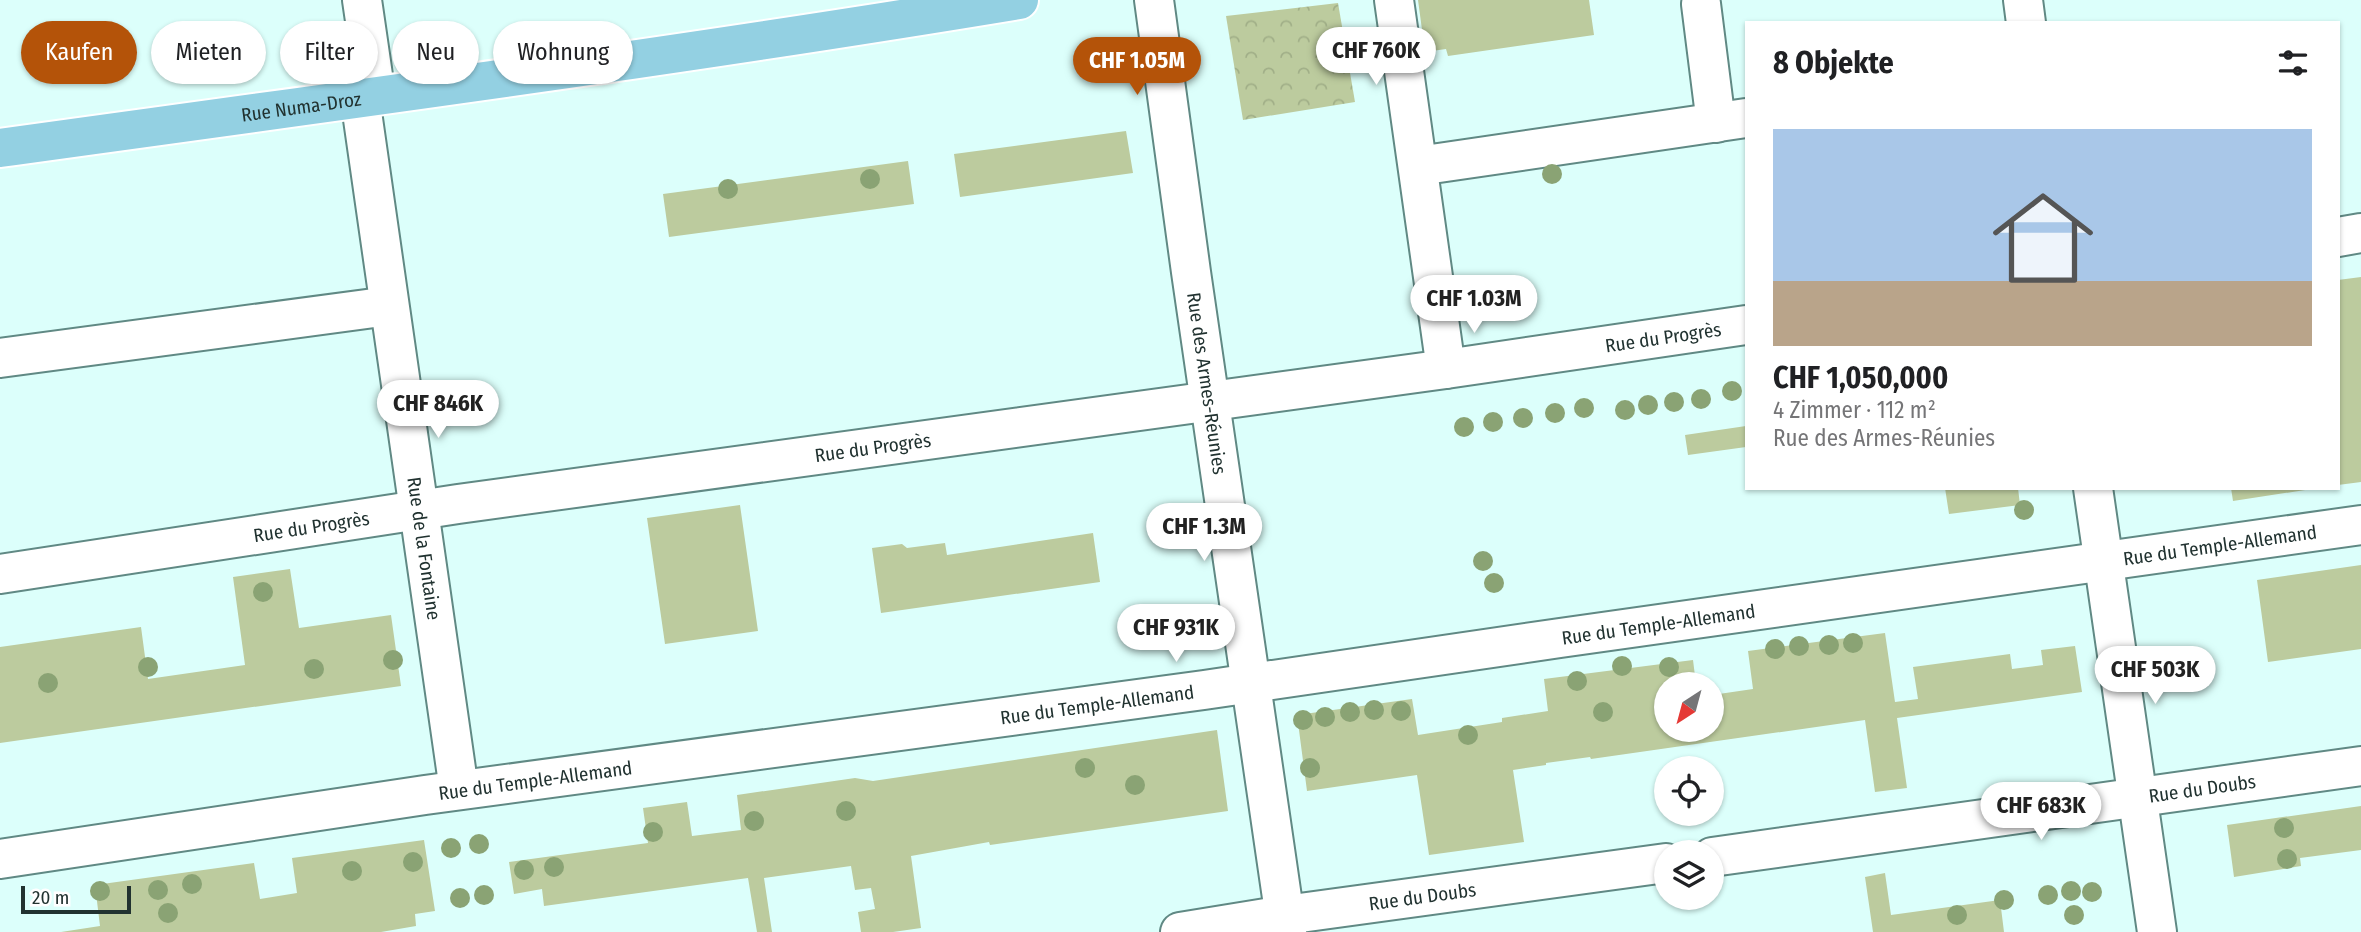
<!DOCTYPE html>
<html lang="de">
<meta charset="utf-8">
<style>
:root{--surface:#fff;--page:#f6f6f6;--text:#202124;--muted:#757577;--line:#e0e0e0;--accent:#b45309}
body{margin:0;font-family:"Fira Sans Condensed",sans-serif;background:var(--page);color:var(--text);height:100vh;display:flex;flex-direction:column;font-size:26px;white-space:nowrap}
*{box-sizing:border-box;margin:0}
p{font-size:23px;color:var(--muted)}
.icon{flex:none;width:38px;height:38px;fill:none;stroke:currentColor;stroke-width:2;stroke-linecap:round;stroke-linejoin:round}
.map{position:relative;flex:1;overflow:hidden}
.sheet{position:absolute;left:1745px;top:21px;width:595px;height:469px;display:flex;flex-direction:column;background:var(--surface);border-radius:0px;box-shadow:0 2px 5px #0004}
.sheet>*{flex:none}
.hud{position:absolute;left:21px;top:21px;width:665px;height:63px;display:flex;gap:14px}
.needle{width:46px;rotate:216deg}
.fabs{position:absolute;left:1654px;top:672px;display:grid;gap:14px}
.fabs a{display:grid;place-items:center;width:70px;height:70px;border-radius:50%;background:var(--surface);box-shadow:0 2px 5px #0004;font-size:35px}
.scale{position:absolute;left:21px;bottom:18px;width:110px;box-sizing:border-box;padding-left:7px;border:4px solid #213230;border-top:0;font-size:19px;line-height:24px;white-space:nowrap;color:#213230;-webkit-text-stroke:5px #fff;paint-order:stroke}
.price{position:absolute;translate:-50% -60px;padding:0 16px;border-radius:24px;background:#fff;color:#222;font-size:23px;line-height:46px;filter:drop-shadow(0 2px 4px #0008)}
.price::after{content:'';position:absolute;left:50%;top:42px;width:21px;height:16px;margin-left:-10px;background:inherit;clip-path:polygon(0 0,100% 0,50% 100%)}
.price.active{background:var(--accent);color:#fff}
ul{padding:0;list-style:none}
li{display:grid;align-content:center;gap:14px;height:371px;padding:0 28px}
li+li{border-top:2px solid var(--line)}
li span{display:grid;place-items:center;height:217px;border-radius:0px;color:#555}
li>.icon{margin-inline-start:auto}
span .icon{width:126px;height:126px;fill:#fffc;stroke-width:1}
li b{font-size:30px}
h2{display:flex;justify-content:space-between;align-items:center;height:84px;padding:0 28px;font-size:30px}
.chip{padding:0 24px;border-radius:32px;background:var(--surface);box-shadow:0 2px 5px #0004;font-size:24px;line-height:63px}
.chip.active{background:var(--accent);color:#fff}
.map>svg:first-child{display:block}
.green{fill:#bccb9e}
.park{fill:url(#park-crowns)}
.lines{fill:none;stroke-linecap:round;stroke-linejoin:round}
.minor-casing{stroke:#608984;stroke-width:42}
.major-casing{stroke:#fff;stroke-width:42}
.minor{stroke:#fff;stroke-width:38}
.major{stroke:#93d0e2;stroke-width:38}
.tree{fill:#8aa374}
.labels{text-anchor:middle;stroke-width:7;stroke-linejoin:round;paint-order:stroke}
.street-label{font-size:19px;fill:#213230;stroke:#fff}
</style>
<div class="map">
<svg width="2361" height="932" viewBox="0 0 2361 932">
<defs>
<pattern id="park-crowns" width="20" height="18" patternUnits="userSpaceOnUse" patternTransform="scale(1.75)"><rect width="20" height="18" fill="#bccb9e"/><path d="M2 6a3 3 0 1 1 6 0M12 15a3 3 0 1 1 6 0" fill="none" stroke="#a1af88"/></pattern>
</defs>
<rect width="100%" height="100%" fill="#dcfffb"/>
<!-- green -->
<path class="green" d="M 1418,0 L 1589,0 L 1594,35 L 1448,56 L 1446,49 L 1425,52 Z
M 1126,131 L 1133,173 L 960,197 L 954,154 Z
M 908,161 L 914,204 L 669,237 L 663,194 Z
M 2361,277 L 2361,482 L 2338,485 L 2338,280 Z
M 1746,426 L 1746,447 L 1688,455 L 1685,435 Z
M 1945,488 L 2018,488 L 2020,505 L 1949,514 Z
M 2231,488 L 2318,488 L 2233,501 Z
M 740,505 L 758,631 L 665,644 L 647,518 Z
M 1093,533 L 1100,582 L 881,613 L 872,548 L 902,544 L 907,548 L 945,543 L 947,555 Z
M 2361,565 L 2361,649 L 2268,662 L 2257,580 Z
M 290,569 L 299,628 L 391,615 L 401,686 L 0,743 L 0,647 L 141,627 L 148,679 L 245,665 L 233,577 Z
M 1885,633 L 1895,702 L 1918,699 L 1913,667 L 2010,654 L 2012,669 L 2043,665 L 2041,650 L 2075,646 L 2082,692 L 1897,718 L 1907,788 L 1875,792 L 1865,720 L 1591,759 L 1590,757 L 1546,763 L 1546,765 L 1513,770 L 1524,842 L 1429,855 L 1417,775 L 1307,791 L 1297,715 L 1412,699 L 1418,735 L 1502,722 L 1502,718 L 1548,711 L 1544,679 L 1693,660 L 1696,684 L 1666,684 L 1666,730 L 1712,730 L 1712,695 L 1753,689 L 1748,651 Z
M 1217,730 L 1228,811 L 990,845 L 989,842 L 911,856 L 921,928 L 893,932 L 861,932 L 858,912 L 875,909 L 871,888 L 855,890 L 851,866 L 764,878 L 772,932 L 757,932 L 748,878 L 544,906 L 542,889 L 514,894 L 509,862 L 648,843 L 643,808 L 687,802 L 692,836 L 741,830 L 737,795 L 855,778 L 873,781 Z
M 2361,806 L 2361,850 L 2300,858 L 2301,866 L 2234,877 L 2227,825 Z
M 424,840 L 435,911 L 415,914 L 416,926 L 381,932 L 61,932 L 100,926 L 95,885 L 254,863 L 260,899 L 297,893 L 292,858 Z
M 1885,873 L 1891,915 L 2000,900 L 2004,932 L 1873,932 L 1865,877 Z"/>
<!-- park -->
<path class="park" d="M 1338,3 L 1355,102 L 1243,120 L 1226,16 Z"/>
<g class="lines">
<!-- minor casing -->
<g class="minor-casing">
<g id="minor">
<path d="M 362,0 L 376,96"/>
<path id="s1" d="M 1154,0 L 1191,272 L 1287,932"/>
<path d="M 1394,0 L 1446,369"/>
<path d="M 2023,0 L 2026,23"/>
<path d="M 1701,4 L 1716,123"/>
<path id="s2" d="M 360,98 L 459,790"/>
<path d="M 1418,166 L 1746,118"/>
<path d="M 2338,237 L 2361,233"/>
<path d="M 0,358 L 389,306"/>
<path d="M 2093,488 L 2157,932"/>
<path id="s3" d="M 0,574 L 458,504 L 1446,369 L 1746,325"/>
<path id="s4" d="M 1712,857 L 2361,766"/>
<path id="s5" d="M 0,859 L 425,795 L 1204,690 L 1560,638 L 2361,525"/>
<path id="s6" d="M 1180,932 L 1285,915 L 1666,863"/>
</g>
</g>
<!-- major casing -->
<g class="major-casing">
<g id="major">
<path id="s7" d="M 0,148 C 340,101 680,56 1019,0"/>
</g>
</g>
<!-- minor -->
<use href="#minor" class="minor"/>
<!-- major -->
<use href="#major" class="major"/>
</g>
<!-- trees -->
<g class="tree">
<circle cx="1552" cy="174" r="10"/>
<circle cx="870" cy="179" r="10"/>
<circle cx="728" cy="189" r="10"/>
<circle cx="1732" cy="391" r="10"/>
<circle cx="1701" cy="399" r="10"/>
<circle cx="1674" cy="402" r="10"/>
<circle cx="1648" cy="405" r="10"/>
<circle cx="1584" cy="408" r="10"/>
<circle cx="1625" cy="410" r="10"/>
<circle cx="1555" cy="413" r="10"/>
<circle cx="1523" cy="418" r="10"/>
<circle cx="1493" cy="422" r="10"/>
<circle cx="1464" cy="427" r="10"/>
<circle cx="2024" cy="510" r="10"/>
<circle cx="1483" cy="561" r="10"/>
<circle cx="1494" cy="583" r="10"/>
<circle cx="263" cy="592" r="10"/>
<circle cx="1853" cy="643" r="10"/>
<circle cx="1829" cy="645" r="10"/>
<circle cx="1799" cy="646" r="10"/>
<circle cx="1775" cy="649" r="10"/>
<circle cx="393" cy="660" r="10"/>
<circle cx="1622" cy="666" r="10"/>
<circle cx="148" cy="667" r="10"/>
<circle cx="1669" cy="667" r="10"/>
<circle cx="314" cy="669" r="10"/>
<circle cx="1577" cy="681" r="10"/>
<circle cx="48" cy="683" r="10"/>
<circle cx="1374" cy="710" r="10"/>
<circle cx="1401" cy="711" r="10"/>
<circle cx="1350" cy="712" r="10"/>
<circle cx="1603" cy="712" r="10"/>
<circle cx="1325" cy="717" r="10"/>
<circle cx="1303" cy="720" r="10"/>
<circle cx="1468" cy="735" r="10"/>
<circle cx="1085" cy="768" r="10"/>
<circle cx="1310" cy="768" r="10"/>
<circle cx="1135" cy="785" r="10"/>
<circle cx="846" cy="811" r="10"/>
<circle cx="754" cy="821" r="10"/>
<circle cx="2284" cy="828" r="10"/>
<circle cx="653" cy="832" r="10"/>
<circle cx="479" cy="844" r="10"/>
<circle cx="451" cy="848" r="10"/>
<circle cx="2287" cy="859" r="10"/>
<circle cx="413" cy="862" r="10"/>
<circle cx="554" cy="867" r="10"/>
<circle cx="524" cy="870" r="10"/>
<circle cx="352" cy="871" r="10"/>
<circle cx="192" cy="884" r="10"/>
<circle cx="158" cy="890" r="10"/>
<circle cx="100" cy="891" r="10"/>
<circle cx="2071" cy="891" r="10"/>
<circle cx="2092" cy="892" r="10"/>
<circle cx="484" cy="895" r="10"/>
<circle cx="2048" cy="895" r="10"/>
<circle cx="460" cy="898" r="10"/>
<circle cx="2004" cy="900" r="10"/>
<circle cx="168" cy="913" r="10"/>
<circle cx="1957" cy="915" r="10"/>
<circle cx="2074" cy="915" r="10"/>
</g>
<g class="labels">
<!-- street labels -->
<g class="street-label">
<text dy="7" stroke="none"><textPath href="#s7" startOffset="304">Rue Numa-Droz</textPath></text>
<text dy="7" stroke="none"><textPath href="#s3" startOffset="1680">Rue du Progrès</textPath></text>
<text dy="7" stroke="none"><textPath href="#s1" startOffset="387">Rue des Armes-Réunies</textPath></text>
<text dy="7" stroke="none"><textPath href="#s3" startOffset="882">Rue du Progrès</textPath></text>
<text dy="7" stroke="none"><textPath href="#s3" startOffset="315">Rue du Progrès</textPath></text>
<text dy="7" stroke="none"><textPath href="#s5" startOffset="2242">Rue du Temple-Allemand</textPath></text>
<text dy="7" stroke="none"><textPath href="#s2" startOffset="455">Rue de la Fontaine</textPath></text>
<text dy="7" stroke="none"><textPath href="#s5" startOffset="1675">Rue du Temple-Allemand</textPath></text>
<text dy="7" stroke="none"><textPath href="#s5" startOffset="1108">Rue du Temple-Allemand</textPath></text>
<text dy="7" stroke="none"><textPath href="#s5" startOffset="541">Rue du Temple-Allemand</textPath></text>
<text dy="7" stroke="none"><textPath href="#s4" startOffset="495">Rue du Doubs</textPath></text>
<text dy="7" stroke="none"><textPath href="#s6" startOffset="245">Rue du Doubs</textPath></text>
</g>
</g>
</svg>
<div class="fabs">
<a><svg class="needle" viewBox="-14 -14 28 28"><path d="M0-13l5 13h-10z" fill="#e53935"/><path d="M0 13l5-13h-10z" fill="#757577"/></svg></a>
<a><svg class="icon" aria-label="locate" viewBox="0 0 24 24"><circle cx="12" cy="12" r="6"/><path d="M12 2v4M12 18v4M2 12h4M18 12h4"/></svg></a>
<a><svg class="icon" aria-label="layers" viewBox="0 0 24 24"><path d="M12 4l9 5-9 5-9-5zM3 14l9 5 9-5"/></svg></a>
</div>
<div class="scale">20 m</div>
<b class="price" style="left:1376px;top:87px">CHF 760K</b>
<b class="price active" style="left:1137px;top:97px">CHF 1.05M</b>
<b class="price" style="left:1474px;top:335px">CHF 1.03M</b>
<b class="price" style="left:438px;top:440px">CHF 846K</b>
<b class="price" style="left:1204px;top:563px">CHF 1.3M</b>
<b class="price" style="left:1176px;top:664px">CHF 931K</b>
<b class="price" style="left:2155px;top:706px">CHF 503K</b>
<b class="price" style="left:2041px;top:842px">CHF 683K</b>
<div class="hud">
<a class="chip active">Kaufen</a>
<a class="chip">Mieten</a>
<a class="chip">Filter</a>
<a class="chip">Neu</a>
<a class="chip">Wohnung</a>
</div>
<section class="sheet">
<h2>8 Objekte<svg class="icon" aria-label="filters" viewBox="0 0 24 24"><path d="M4 7h16M4 17h16"/><circle cx="9" cy="7" r="2"/><circle cx="15" cy="17" r="2"/></svg></h2>
<ul>
<li><span style="background:linear-gradient(#a9c7e8 70%,#b9a48a 0)"><svg class="icon" aria-label="home" viewBox="0 0 24 24"><path d="M3 11l9-7 9 7M6 9v11h12V9"/></svg></span><div><b>CHF 1,050,000</b><p>4 Zimmer · 112 m²</p><p>Rue des Armes-Réunies</p></div></li>
</ul>
</section>
</div>
